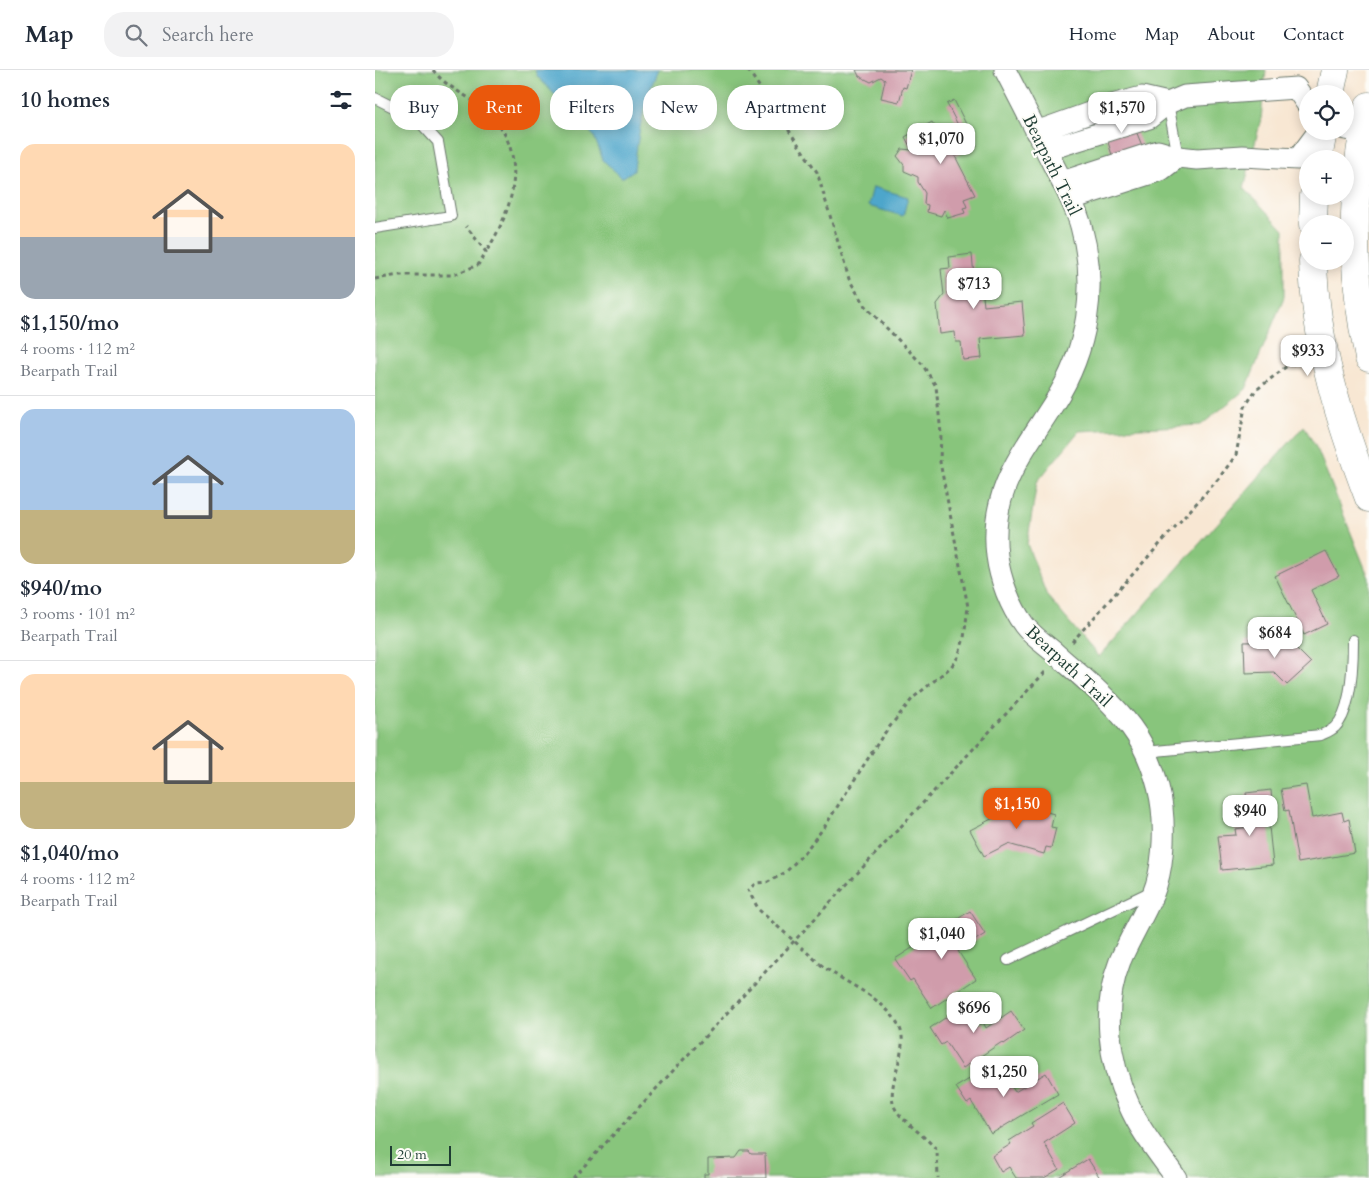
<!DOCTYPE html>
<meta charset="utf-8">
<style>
:root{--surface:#fff;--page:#f2f2f3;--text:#1f2937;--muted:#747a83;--line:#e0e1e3;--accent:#ea580c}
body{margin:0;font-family:Cardo,serif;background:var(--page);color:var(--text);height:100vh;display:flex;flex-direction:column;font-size:19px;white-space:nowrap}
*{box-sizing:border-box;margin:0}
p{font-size:16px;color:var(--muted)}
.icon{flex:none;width:28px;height:28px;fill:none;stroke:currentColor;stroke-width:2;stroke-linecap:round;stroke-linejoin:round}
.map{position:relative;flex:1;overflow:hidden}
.side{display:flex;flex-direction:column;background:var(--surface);width:375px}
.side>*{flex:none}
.top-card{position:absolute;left:15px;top:15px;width:475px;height:45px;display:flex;gap:10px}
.controls{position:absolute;left:924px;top:15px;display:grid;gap:10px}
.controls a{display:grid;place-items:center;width:55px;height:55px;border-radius:50%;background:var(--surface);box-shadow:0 2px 12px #0003;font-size:25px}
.scale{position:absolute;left:15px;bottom:12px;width:61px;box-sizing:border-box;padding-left:5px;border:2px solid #1f3d34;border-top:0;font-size:14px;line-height:18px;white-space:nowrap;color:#1f3d34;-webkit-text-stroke:4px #fdfcf7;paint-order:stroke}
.price{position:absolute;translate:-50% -42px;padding:0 11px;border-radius:10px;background:#fff;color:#222;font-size:16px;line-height:32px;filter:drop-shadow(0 1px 2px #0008)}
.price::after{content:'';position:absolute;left:50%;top:30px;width:15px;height:11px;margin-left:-8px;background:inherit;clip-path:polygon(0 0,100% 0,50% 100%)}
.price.active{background:var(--accent);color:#fff}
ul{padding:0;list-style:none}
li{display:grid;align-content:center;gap:10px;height:265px;padding:0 20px}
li+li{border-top:1px solid var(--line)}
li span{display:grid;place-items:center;height:155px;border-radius:15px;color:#555}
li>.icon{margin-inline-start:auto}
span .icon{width:90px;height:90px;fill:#fffc;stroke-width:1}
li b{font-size:21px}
h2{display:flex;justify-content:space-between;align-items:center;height:60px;padding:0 20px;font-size:21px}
.pill{padding:0 18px;border-radius:20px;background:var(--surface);box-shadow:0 2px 12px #0003;font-size:18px;line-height:45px}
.pill.active{background:var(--accent);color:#fff}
header{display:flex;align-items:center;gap:30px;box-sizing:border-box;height:70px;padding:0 25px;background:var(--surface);border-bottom:1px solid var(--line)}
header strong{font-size:24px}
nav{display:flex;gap:28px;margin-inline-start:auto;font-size:18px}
.search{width:350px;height:45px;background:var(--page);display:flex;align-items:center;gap:12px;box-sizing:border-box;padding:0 18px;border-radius:20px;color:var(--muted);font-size:19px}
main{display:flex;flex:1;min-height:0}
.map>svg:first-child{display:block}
.green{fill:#88c57b;stroke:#548158}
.water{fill:#4ea6cb;stroke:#367280}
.building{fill:#d09cab}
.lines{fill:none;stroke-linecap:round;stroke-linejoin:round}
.lane-casing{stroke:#6b786c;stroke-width:12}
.street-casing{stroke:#6b786c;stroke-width:23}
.secondary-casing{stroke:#6b786c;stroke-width:29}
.path{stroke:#6b786c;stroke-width:3;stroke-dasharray:4 4;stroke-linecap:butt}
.lane{stroke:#fff;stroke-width:10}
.street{stroke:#fff;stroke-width:21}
.secondary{stroke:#fff;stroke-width:28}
.path-bridge{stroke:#6b786c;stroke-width:3;stroke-dasharray:4 4;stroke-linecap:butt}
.labels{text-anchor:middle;stroke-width:4;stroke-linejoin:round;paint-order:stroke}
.street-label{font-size:18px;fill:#1f3d34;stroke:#fdfcf7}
</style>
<header>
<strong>Map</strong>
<div class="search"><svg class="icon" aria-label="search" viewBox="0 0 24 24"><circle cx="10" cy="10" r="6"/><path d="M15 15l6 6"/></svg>Search here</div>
<nav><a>Home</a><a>Map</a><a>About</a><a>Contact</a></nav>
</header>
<main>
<section class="side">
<h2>10 homes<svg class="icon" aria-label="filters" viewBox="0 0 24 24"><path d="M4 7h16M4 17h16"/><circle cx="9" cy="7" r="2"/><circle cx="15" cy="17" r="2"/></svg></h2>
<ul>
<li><span style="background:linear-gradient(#ffd9b3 60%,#9aa5b1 0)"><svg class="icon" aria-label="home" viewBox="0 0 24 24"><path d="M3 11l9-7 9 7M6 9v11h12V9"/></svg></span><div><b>$1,150/mo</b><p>4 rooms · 112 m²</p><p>Bearpath Trail</p></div></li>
<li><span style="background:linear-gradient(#a9c7e8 65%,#c2b280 0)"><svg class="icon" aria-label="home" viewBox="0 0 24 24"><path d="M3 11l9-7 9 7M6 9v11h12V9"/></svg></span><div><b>$940/mo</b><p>3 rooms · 101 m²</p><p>Bearpath Trail</p></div></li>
<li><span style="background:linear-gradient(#ffd9b3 70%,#c2b280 0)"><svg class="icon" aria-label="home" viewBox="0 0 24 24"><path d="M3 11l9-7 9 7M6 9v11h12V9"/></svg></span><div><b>$1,040/mo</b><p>4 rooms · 112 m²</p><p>Bearpath Trail</p></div></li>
</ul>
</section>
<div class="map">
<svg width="994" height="1108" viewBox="0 0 994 1108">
<rect width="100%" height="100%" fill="#fdfcf7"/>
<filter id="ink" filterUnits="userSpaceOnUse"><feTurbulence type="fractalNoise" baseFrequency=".02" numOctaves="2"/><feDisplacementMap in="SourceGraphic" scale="10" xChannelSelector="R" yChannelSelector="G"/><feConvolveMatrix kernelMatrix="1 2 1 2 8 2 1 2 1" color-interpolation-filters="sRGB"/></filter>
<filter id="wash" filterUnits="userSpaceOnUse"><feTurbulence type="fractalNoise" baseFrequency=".0096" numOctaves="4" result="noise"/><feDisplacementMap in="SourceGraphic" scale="20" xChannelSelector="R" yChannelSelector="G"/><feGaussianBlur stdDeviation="1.12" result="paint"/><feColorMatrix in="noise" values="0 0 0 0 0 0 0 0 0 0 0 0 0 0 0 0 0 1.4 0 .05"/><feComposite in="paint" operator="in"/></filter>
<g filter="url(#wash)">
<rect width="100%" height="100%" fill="#f8e7d3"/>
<!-- green -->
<path class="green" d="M 0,0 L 891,0 L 886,49 L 869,118 L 909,160 L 909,227 L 871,319 L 826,355 L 704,361 L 662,412 L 652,474 L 672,526 L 724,587 L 929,356 L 943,381 L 994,508 L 994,1108 L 0,1108 Z"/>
<!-- water -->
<path class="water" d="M 160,0 L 283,0 C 268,34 263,63 259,100 L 247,108 L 228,90 L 219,66 L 162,6 Z
M 498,117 L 533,127 L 528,146 L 493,136 Z"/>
<g id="blocks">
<!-- building -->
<path class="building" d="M 481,0 L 536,0 L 531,18 L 528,17 L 524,32 L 506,28 L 510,10 L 506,7 L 496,12 L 484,6 Z
M 579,30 L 602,76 L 580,86 L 600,125 L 589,129 L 592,137 L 588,138 L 590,143 L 573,148 L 569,140 L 566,146 L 552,142 L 553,135 L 549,134 L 550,123 L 543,112 L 543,107 L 529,101 L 529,95 L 522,86 L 527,79 L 537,80 L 530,67 L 557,52 L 565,64 L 583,55 L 572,34 Z
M 752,39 L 768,78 L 738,88 L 731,66 L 735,65 L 729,46 Z
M 597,184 L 600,217 L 607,216 L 609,236 L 647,232 L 650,265 L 605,269 L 607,288 L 588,290 L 586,272 L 581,272 L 580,262 L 565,264 L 562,234 L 569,225 L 566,199 L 575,198 L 574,187 Z
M 951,481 L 964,506 L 936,520 L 952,554 L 929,565 L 900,506 Z
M 914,571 L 936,593 L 912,615 L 899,602 L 870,603 L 869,572 Z
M 931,715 L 937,748 L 967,742 L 969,751 L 974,749 L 980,783 L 923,793 L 914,740 L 910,741 L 906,719 Z
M 896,720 L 898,747 L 893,747 L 898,795 L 847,800 L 843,766 L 861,765 L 860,759 L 875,757 L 871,723 Z
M 634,731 L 679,744 L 676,757 L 681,758 L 676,778 L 671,777 L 669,784 L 633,774 L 609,786 L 595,760 L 632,741 Z
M 595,841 L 610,864 L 583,881 L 601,909 L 557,938 L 538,909 L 535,911 L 520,889 Z
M 591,934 L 605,954 L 608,952 L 611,958 L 636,941 L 649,960 L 629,974 L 627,972 L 588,998 L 571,972 L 566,975 L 555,958 Z
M 618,995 L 631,1017 L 635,1014 L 640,1022 L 671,1003 L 683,1024 L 616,1064 L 596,1031 L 592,1034 L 581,1017 Z
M 688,1033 L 700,1053 L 669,1073 L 684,1099 L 669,1108 L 641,1108 L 634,1097 L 626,1102 L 617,1086 L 636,1074 L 634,1071 L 658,1056 L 656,1053 Z
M 366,1081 L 374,1081 L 376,1084 L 390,1084 L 391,1108 L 329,1108 L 329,1104 L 333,1104 L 333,1089 L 361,1088 Z
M 713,1089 L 725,1108 L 682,1108 Z"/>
</g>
</g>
<g filter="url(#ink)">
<use href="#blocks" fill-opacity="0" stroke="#6b786c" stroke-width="1"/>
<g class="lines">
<!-- lane casing -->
<g class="lane-casing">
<path id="lane" d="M 0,28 L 42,49 L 63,72 L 76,146 L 0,158
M 793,33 L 803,87
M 770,682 L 946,665 C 950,663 956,661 960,657 C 977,641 978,592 978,570
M 633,890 L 777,821"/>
</g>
<!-- street casing -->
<g class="street-casing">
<path id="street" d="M 630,0 C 646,31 662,62 678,94 C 688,114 700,134 706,156 C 723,217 713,280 679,333 C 647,384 614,421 622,486 C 625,509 635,536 649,555 C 657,566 671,575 681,584 C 707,607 735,629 756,657 C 772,678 784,712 787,738 C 790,764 788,800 778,824 C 768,847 755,868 745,891 C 727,937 733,991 754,1035 C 765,1061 785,1085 801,1108
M 970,59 L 988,62
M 661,62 L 737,35 L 767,27 L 793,33 L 810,26 L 921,18 L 932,34
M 671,80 L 774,48 L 793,33
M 687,112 L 783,81 L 803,87
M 696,129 L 786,100 L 803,87 L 822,89 L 868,86 L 923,89 L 944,61"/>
</g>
<!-- secondary casing -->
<g class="secondary-casing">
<path id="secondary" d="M 955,24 L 960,0
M 994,36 C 974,121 976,204 994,288
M 943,89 L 948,61
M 938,154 L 939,126
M 938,191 C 940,273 965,352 994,428"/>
</g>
<!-- path -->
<path class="path" d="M 58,0 C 71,18 97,28 114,41 C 119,45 122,51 125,56 C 152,98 135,144 111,182
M 373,0 L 442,102 L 474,209 L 489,235 L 547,294 L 561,316 L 566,364 L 565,392 L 593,537 L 589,568 L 583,587 L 576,597 L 538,628 L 508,665 L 450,756 L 429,783 L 411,802 L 393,812 L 381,813 L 373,820 L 384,840
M 0,209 L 24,205 L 78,205 L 103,195 L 111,182 L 91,156
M 697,572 L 844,408 L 861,385 L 870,337 L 880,321 L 912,296 L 928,291
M 445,894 C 470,914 506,925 523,954 C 538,978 507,1017 521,1040 C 527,1050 552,1068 562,1080 L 563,1108
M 198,1108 L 671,601"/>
<!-- lane -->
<use href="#lane" class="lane"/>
<!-- street -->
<use href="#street" class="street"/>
<!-- secondary -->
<use href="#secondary" class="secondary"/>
<!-- path-bridge -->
<path class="path-bridge" d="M 384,840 L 445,894"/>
</g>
</g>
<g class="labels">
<!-- street labels -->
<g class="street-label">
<text transform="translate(677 95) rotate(64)" y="6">Bearpath Trail</text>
<text transform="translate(694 596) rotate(43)" y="6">Bearpath Trail</text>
</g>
</g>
</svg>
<div class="controls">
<a><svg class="icon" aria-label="locate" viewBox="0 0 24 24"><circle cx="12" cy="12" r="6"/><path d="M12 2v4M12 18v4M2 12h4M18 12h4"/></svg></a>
<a>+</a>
<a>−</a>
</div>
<div class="scale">20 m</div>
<b class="price" style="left:747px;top:64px">$1,570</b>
<b class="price" style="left:566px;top:95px">$1,070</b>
<b class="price" style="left:599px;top:240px">$713</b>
<b class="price" style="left:933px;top:307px">$933</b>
<b class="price" style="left:900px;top:589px">$684</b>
<b class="price active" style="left:642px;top:760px">$1,150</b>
<b class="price" style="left:875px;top:767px">$940</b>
<b class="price" style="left:567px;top:890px">$1,040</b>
<b class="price" style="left:599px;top:964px">$696</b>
<b class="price" style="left:629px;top:1028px">$1,250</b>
<div class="top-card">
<a class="pill">Buy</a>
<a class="pill active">Rent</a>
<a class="pill">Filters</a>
<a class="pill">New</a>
<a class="pill">Apartment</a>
</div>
</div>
</main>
